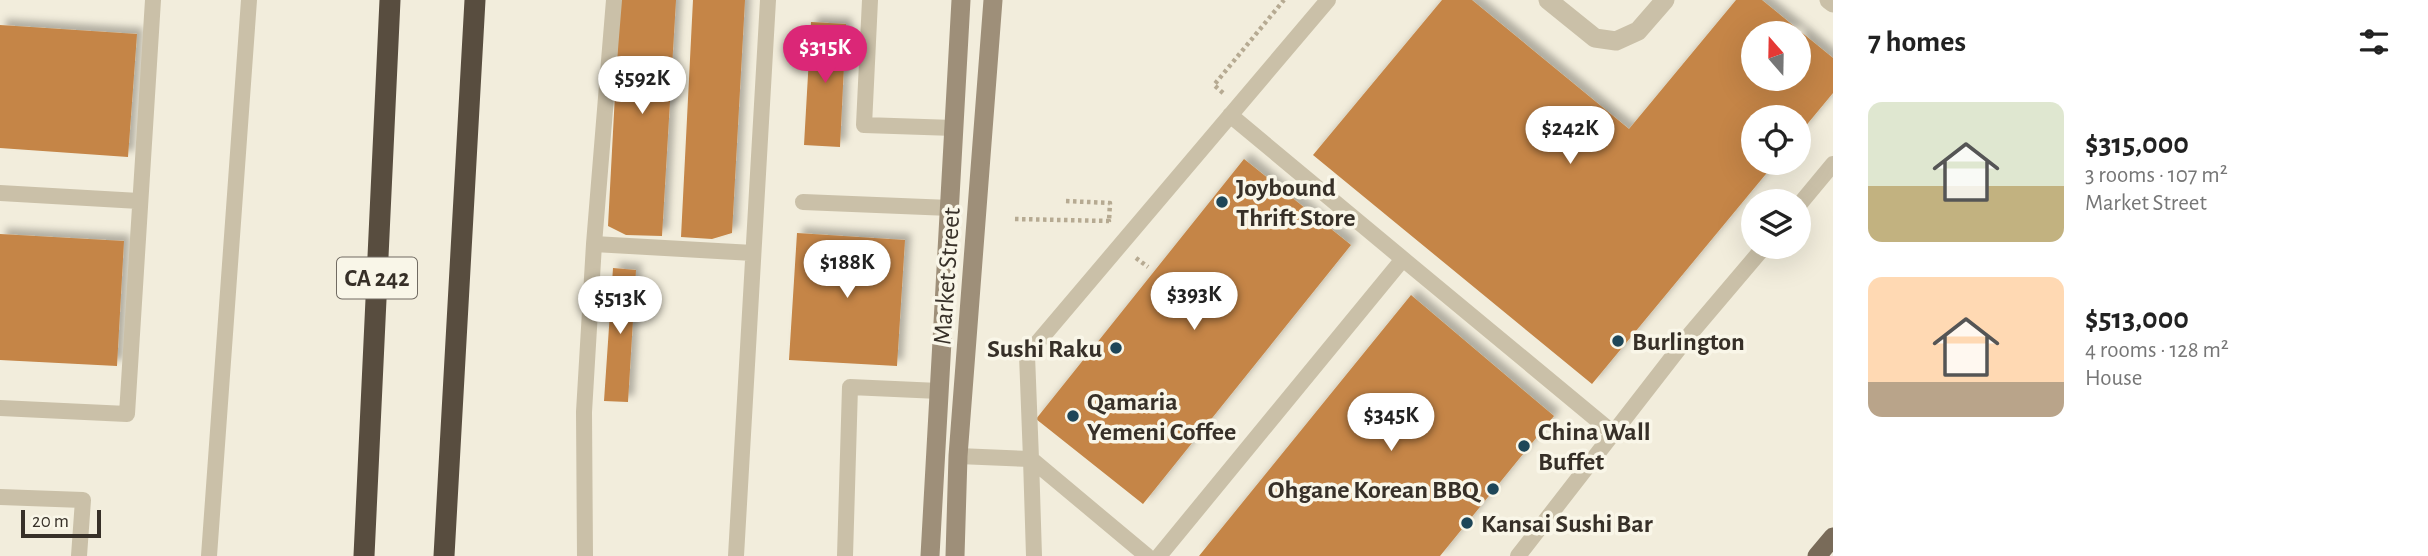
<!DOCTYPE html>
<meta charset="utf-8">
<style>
:root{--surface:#fff;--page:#f2f2f2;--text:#222;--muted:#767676;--accent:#db2777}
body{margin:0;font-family:"Alegreya Sans",sans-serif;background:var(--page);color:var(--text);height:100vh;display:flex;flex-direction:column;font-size:26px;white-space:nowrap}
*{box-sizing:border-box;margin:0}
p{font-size:23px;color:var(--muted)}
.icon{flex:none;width:38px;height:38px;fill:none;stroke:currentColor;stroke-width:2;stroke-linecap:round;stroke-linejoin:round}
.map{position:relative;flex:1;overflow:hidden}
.details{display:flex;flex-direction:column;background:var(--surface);width:595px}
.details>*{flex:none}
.needle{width:46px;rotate:340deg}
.controls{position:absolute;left:1741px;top:21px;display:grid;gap:14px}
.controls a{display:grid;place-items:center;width:70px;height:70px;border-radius:50%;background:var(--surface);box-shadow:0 7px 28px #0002;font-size:35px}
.scale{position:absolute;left:21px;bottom:18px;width:80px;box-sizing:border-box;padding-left:7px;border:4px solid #373028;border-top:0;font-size:19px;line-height:24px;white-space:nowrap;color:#373028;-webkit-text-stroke:5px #f9f6e8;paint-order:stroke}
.price{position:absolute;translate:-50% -60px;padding:0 16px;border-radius:24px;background:#fff;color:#222;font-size:23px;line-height:46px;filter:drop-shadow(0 2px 4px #0008)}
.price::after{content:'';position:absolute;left:50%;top:42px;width:21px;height:16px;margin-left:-10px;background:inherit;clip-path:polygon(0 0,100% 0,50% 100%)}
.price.active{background:var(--accent);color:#fff}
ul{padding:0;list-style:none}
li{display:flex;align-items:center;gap:21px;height:175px;padding:0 35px}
li span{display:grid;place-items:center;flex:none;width:196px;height:140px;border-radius:14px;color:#555}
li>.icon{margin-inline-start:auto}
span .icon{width:84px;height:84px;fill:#fffc;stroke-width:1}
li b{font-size:30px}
h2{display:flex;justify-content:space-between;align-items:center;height:84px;padding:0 35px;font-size:30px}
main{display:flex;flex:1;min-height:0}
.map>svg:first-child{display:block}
.building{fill:#c58546;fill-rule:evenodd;filter:url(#shadow)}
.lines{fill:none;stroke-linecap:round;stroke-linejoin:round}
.path{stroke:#b6aa92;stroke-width:4.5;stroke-dasharray:3.5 3.5;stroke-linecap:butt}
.service{stroke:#cac0a8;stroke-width:16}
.minor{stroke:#cac0a8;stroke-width:19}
.secondary{stroke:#9e8f79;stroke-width:19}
.primary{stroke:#796b59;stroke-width:19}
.motorway{stroke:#584d3f;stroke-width:21}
.poi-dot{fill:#1e4658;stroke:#f9f6e8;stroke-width:2.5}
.labels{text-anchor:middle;stroke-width:7;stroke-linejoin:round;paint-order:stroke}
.shield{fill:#f9f6e8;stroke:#716b62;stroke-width:2}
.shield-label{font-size:24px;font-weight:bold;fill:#373028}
.poi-label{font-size:26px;font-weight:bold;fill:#373028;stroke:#f9f6e8;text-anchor:start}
.street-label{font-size:26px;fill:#373028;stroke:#f9f6e8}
</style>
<main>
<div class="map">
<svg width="1833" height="556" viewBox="0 0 1833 556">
<defs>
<filter id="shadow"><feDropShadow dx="6" dy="-6" stdDeviation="3.5" flood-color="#0004"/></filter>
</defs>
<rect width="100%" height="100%" fill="#f2eddc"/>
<!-- building -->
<path class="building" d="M 620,0 L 676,0 L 662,236 L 626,235 L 608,226 Z
M 693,0 L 745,0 L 732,233 L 712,239 L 681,237 Z
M 1442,0 L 1472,0 L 1629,129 L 1736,0 L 1762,0 L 1833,58 L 1833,93 L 1799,134 L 1799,117 L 1754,117 L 1754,163 L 1775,163 L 1592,384 L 1313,155 ZM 1754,33 L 1799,33 L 1799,79 L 1754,79 Z
M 811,22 L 846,24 L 840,147 L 804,145 Z
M 0,25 L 137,34 L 128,157 L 0,148 Z
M 1244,159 L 1351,245 L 1143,504 L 1036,419 Z
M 797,233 L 905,240 L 897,366 L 789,360 Z
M 0,234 L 124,241 L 117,366 L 0,360 Z
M 613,268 L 636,270 L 628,402 L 604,401 Z
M 1411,295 L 1554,416 L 1440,556 L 1199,556 Z"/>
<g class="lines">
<!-- path -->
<path class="path" d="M 1223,93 L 1214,85 L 1284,0
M 1066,201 L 1110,203 L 1109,221
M 1015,219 L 1109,221 L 1108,224
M 1136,258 L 1148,267"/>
<!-- service -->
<path class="service" d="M 870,0 L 864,125 L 954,128
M 0,193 L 139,201
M 803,202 L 950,208
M 1799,205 L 1833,164
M 594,244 L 614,0
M 1403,259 L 1613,433
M 0,408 L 127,414 L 153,0
M 958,456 L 1031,459 L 1027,355 L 1328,0
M 0,497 L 83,500 L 79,556
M 209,556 L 249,0
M 585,556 L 584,412 L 594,244 L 753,253
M 736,556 L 768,0
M 845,556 L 850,387 L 939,391
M 1034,556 L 1031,459 L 1147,556
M 1159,556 L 1403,259 L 1230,115
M 1518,556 L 1691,333 L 1764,247"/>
<!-- minor -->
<path class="minor" d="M 1548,0 L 1595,38 L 1616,41 L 1638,31 L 1665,0
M 1829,0 L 1833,3"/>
<!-- secondary -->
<path class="secondary" d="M 930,556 L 961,0
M 955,556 L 958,456 L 993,0"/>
<!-- primary -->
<path class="primary" d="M 1817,556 L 1833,537"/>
<!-- motorway -->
<path class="motorway" d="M 364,556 L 390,0
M 444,556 L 475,0"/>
</g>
<!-- markers -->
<g class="poi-dot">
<circle cx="1222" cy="202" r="7"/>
<circle cx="1618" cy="341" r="7"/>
<circle cx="1116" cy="348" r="7"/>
<circle cx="1073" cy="416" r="7"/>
<circle cx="1524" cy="446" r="7"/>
<circle cx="1493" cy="489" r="7"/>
<circle cx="1467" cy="523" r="7"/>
</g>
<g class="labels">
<!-- shield labels -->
<rect class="shield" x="337" y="257.5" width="80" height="41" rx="5"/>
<g class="shield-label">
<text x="377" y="286">CA 242</text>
</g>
<!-- poi labels -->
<g class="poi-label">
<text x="1236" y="196">Joybound<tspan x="1236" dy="30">Thrift Store</tspan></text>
<text x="1632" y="350">Burlington</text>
<text x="1102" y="357" text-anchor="end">Sushi Raku</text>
<text x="1087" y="410">Qamaria<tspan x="1087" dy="30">Yemeni Coffee</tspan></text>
<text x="1538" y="440">China Wall<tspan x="1538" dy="30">Buffet</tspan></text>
<text x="1479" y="498" text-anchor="end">Ohgane Korean BBQ</text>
<text x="1481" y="532">Kansai Sushi Bar</text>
</g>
<!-- street labels -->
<g class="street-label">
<text transform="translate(946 276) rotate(-86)" y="9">Market Street</text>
</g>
</g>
</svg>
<div class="controls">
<a><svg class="needle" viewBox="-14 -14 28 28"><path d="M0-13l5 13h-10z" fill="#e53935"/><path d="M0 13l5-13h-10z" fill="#767676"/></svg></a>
<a><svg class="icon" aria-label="locate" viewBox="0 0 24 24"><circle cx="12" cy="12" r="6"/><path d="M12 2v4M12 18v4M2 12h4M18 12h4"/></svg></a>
<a><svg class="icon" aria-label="layers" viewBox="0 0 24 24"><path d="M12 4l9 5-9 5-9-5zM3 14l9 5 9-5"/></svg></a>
</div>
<div class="scale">20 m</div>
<b class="price active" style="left:825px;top:85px">$315K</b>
<b class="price" style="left:642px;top:116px">$592K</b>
<b class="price" style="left:1570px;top:166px">$242K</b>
<b class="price" style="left:847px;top:300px">$188K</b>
<b class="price" style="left:1194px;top:332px">$393K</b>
<b class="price" style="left:620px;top:336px">$513K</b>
<b class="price" style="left:1391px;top:453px">$345K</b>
</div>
<section class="details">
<h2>7 homes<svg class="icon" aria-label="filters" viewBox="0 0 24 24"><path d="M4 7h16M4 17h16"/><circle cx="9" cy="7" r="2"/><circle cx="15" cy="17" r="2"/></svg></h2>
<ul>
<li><span style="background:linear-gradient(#dfe7d0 60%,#c2b280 0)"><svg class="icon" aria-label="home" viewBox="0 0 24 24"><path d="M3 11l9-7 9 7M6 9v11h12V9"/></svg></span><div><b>$315,000</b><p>3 rooms · 107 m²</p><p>Market Street</p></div></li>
<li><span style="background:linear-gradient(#ffd9b3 75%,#b9a48a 0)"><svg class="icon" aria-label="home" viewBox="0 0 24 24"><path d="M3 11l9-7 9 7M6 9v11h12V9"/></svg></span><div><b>$513,000</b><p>4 rooms · 128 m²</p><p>House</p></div></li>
</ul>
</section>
</main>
